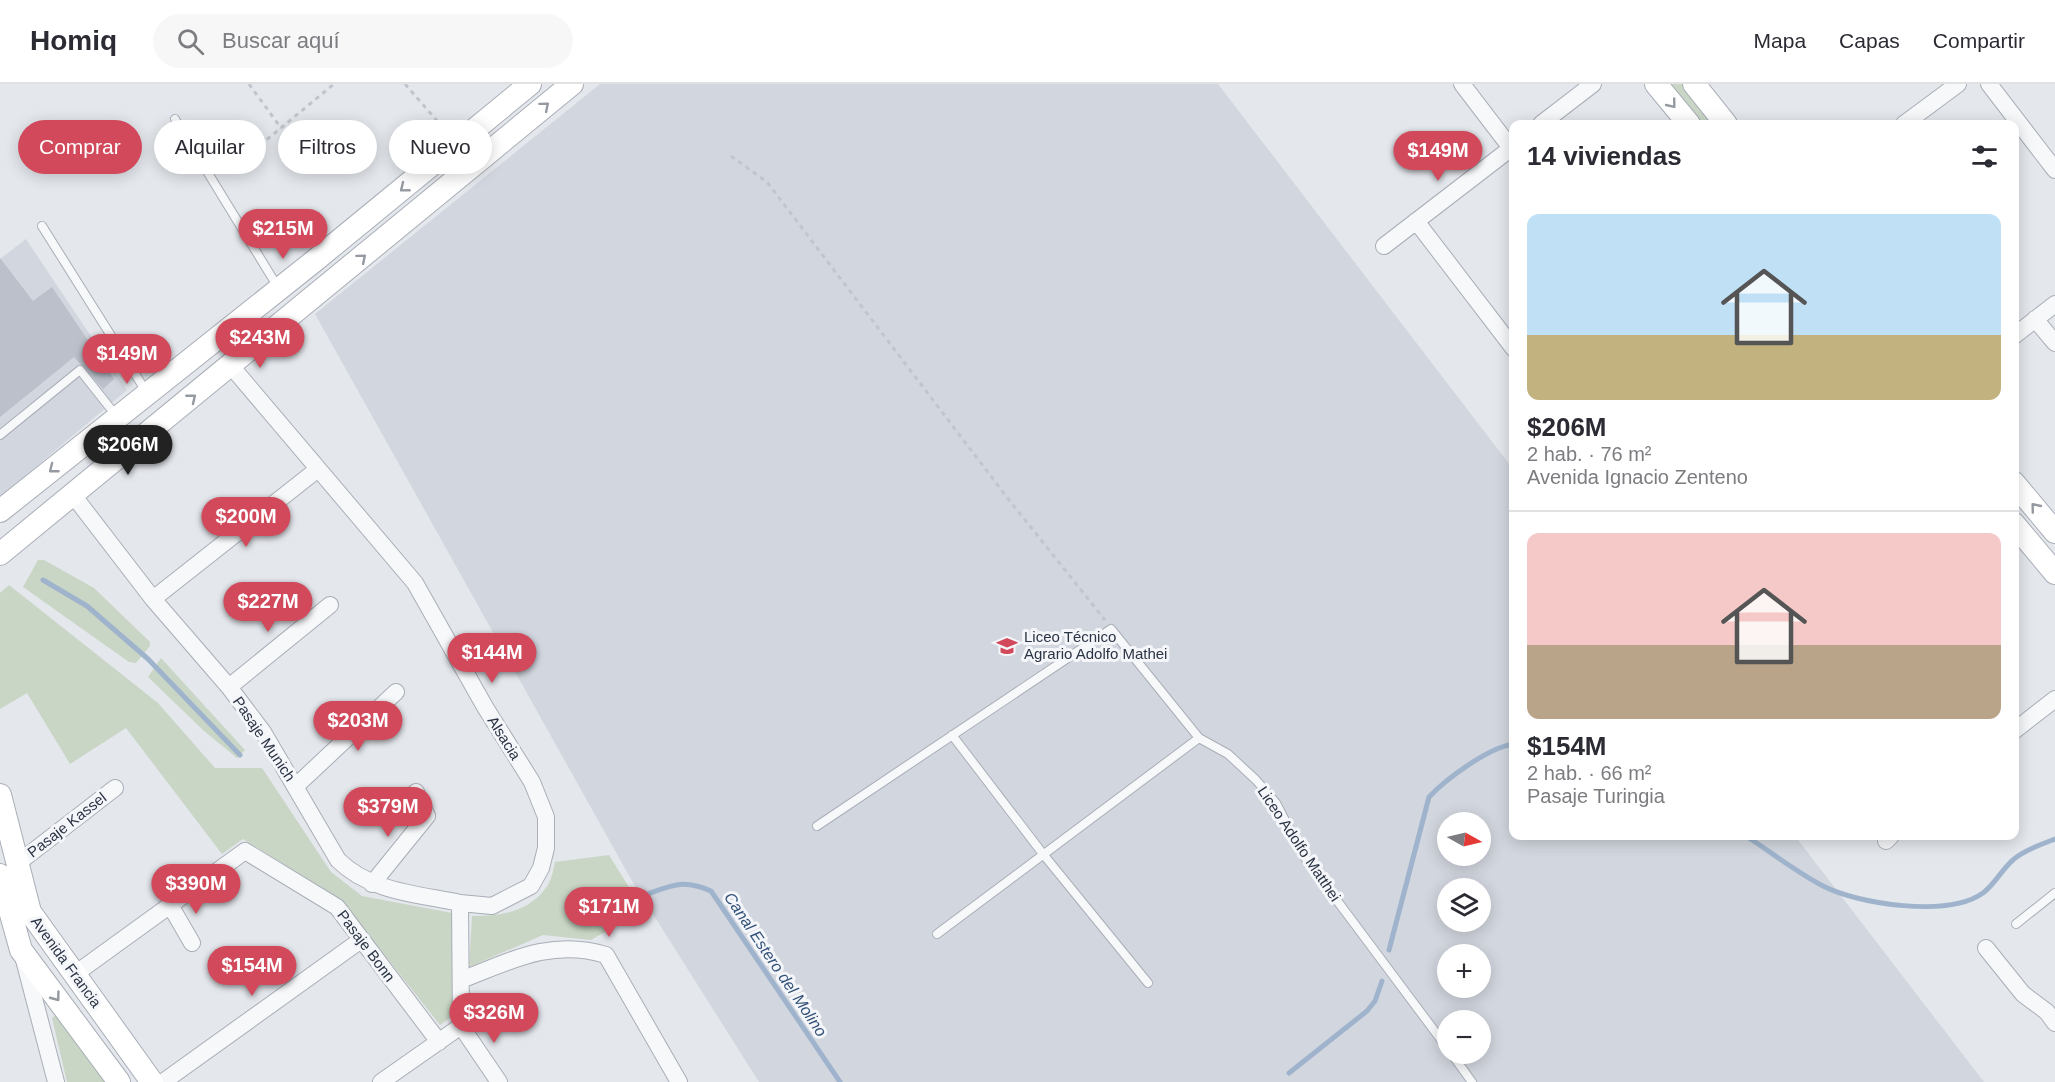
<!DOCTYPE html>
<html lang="es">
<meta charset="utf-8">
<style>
:root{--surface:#fff;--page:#f7f7f7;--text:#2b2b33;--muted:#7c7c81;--line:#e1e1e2;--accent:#d1495b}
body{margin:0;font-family:Arial,sans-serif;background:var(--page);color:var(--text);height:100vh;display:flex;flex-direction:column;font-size:22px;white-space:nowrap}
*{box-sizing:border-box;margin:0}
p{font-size:20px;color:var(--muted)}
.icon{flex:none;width:33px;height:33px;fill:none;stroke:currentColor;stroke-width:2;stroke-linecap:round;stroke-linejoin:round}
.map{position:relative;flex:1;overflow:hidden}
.drawer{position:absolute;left:1509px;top:36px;width:510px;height:720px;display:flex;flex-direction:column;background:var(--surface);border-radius:12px;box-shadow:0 3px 15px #0003}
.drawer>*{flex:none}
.top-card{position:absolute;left:18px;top:36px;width:570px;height:54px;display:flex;gap:12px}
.needle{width:39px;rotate:98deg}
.fabs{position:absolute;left:1437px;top:728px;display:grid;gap:12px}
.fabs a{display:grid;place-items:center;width:54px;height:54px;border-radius:50%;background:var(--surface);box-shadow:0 3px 15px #0003;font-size:30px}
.price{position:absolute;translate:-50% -51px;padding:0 14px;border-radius:21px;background:var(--accent);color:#fff;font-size:20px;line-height:39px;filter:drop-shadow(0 2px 3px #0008)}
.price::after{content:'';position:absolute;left:50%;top:36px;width:18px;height:14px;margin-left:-9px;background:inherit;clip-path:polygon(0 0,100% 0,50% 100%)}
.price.current{background:#222;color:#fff}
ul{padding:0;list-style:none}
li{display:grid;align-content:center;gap:12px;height:318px;padding:0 18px}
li+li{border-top:2px solid var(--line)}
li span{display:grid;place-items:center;height:186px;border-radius:12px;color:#555}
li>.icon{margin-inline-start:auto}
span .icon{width:108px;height:108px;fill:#fffc;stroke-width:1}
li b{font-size:26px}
h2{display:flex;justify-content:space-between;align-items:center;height:72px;padding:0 18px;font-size:26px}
.chip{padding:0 21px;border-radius:27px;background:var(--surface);box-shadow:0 3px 15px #0003;font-size:21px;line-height:54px}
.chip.current{background:var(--accent);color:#fff}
header{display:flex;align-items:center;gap:36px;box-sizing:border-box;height:84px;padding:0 30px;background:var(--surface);border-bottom:2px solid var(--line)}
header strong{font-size:28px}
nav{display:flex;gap:33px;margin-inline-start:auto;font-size:21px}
.search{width:420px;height:54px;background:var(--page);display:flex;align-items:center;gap:15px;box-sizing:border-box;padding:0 21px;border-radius:33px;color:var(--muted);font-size:22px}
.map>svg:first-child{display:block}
.built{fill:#d2d6de;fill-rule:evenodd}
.green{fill:#c9d6c5}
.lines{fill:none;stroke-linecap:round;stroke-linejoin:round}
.stream{stroke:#9fb4cc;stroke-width:5}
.building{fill:#bbc0ca}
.service-casing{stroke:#a9aeb7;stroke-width:10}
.minor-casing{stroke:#a9aeb7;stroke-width:18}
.secondary-casing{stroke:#a9aeb7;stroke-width:24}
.path{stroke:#c2c5cb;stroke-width:3;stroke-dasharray:4.5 4.5;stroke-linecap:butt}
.service{stroke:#f7f8fa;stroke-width:8}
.minor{stroke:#f7f8fa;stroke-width:16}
.secondary{stroke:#fff;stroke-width:22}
.oneway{stroke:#959aa2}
.labels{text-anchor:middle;stroke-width:6;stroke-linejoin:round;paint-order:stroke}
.poi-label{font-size:15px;fill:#2b3445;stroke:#f4f6f9;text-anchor:start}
.street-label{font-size:15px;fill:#2b3445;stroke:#f4f6f9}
.water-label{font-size:16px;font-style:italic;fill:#34527a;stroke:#f4f6f9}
</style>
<header>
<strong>Homiq</strong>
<div class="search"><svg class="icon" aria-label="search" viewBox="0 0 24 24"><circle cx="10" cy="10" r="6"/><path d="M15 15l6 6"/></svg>Buscar aquí</div>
<nav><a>Mapa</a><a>Capas</a><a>Compartir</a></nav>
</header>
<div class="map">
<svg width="2055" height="998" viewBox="0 0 2055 998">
<rect width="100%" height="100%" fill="#e4e7ec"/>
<!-- built -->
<path class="built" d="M 600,0 L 1218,0 L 1513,385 L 1514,752 L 1795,752 L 1984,998 L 759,998 L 632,797 L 315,230 ZM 1448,738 L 1480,738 L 1480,771 L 1448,771 ZM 1448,804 L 1480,804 L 1480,837 L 1448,837 ZM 1448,870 L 1480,870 L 1480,903 L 1448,903 ZM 1448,936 L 1480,936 L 1480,969 L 1448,969 Z
M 26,155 L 127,306 L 0,413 L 0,175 Z"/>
<!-- green -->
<path class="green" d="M 1667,0 L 1687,0 L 1719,40 L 1699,40 Z
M 38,476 L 44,476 L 94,504 L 150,558 L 150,562 L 136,579 L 129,578 L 23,503 Z
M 9,501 L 158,619 L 215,684 L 262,684 L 331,788 L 362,812 L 452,829 L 454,931 L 440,941 L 341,816 L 243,755 L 222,770 L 126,644 L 70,680 L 27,609 L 0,625 L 0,509 Z
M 161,574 L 245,666 L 237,674 L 204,647 L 148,593 Z
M 609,771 L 643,826 L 591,856 L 543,851 L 469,883 L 472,832 C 499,832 527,829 545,805 C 551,799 553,787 555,778 Z
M 57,930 L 106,998 L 67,998 L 52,934 Z"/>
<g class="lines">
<!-- stream -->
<path class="stream" d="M 43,496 L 87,522 L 148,575 L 240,671
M 1746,752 C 1771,768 1796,788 1823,802 C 1858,820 1948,834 1983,809 C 1995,800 2002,785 2014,775 C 2024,766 2042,760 2055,755
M 642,812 C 670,802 682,794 711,807 L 840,998
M 1389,866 L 1429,713 C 1446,695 1489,663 1514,660
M 1289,989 L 1367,927 L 1375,917 L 1382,897"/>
</g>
<!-- building -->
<path class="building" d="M 0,174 L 33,217 L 52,203 L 114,295 L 103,305 L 74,273 L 0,333 Z"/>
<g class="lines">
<!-- service casing -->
<g class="service-casing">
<path id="service" d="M 175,35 L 279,205
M 42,142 L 147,309
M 0,351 L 80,286 L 118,334
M 952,651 L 1043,770 L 1148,899
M 817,742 L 1111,545 L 1199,654 L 1228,670 L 1256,696 L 1276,719 L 1303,771 L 1448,965
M 2016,840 L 2055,809
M 937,850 L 1199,654
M 1451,969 L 1472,998"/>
</g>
<!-- minor casing -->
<g class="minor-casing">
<path id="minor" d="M 1462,0 L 1514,68
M 1989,0 L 2055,86
M 1541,40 L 1593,0
M 1904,40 L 1958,0
M 1416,137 L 1514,265
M 1384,162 L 1514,62
M 2035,235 L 2055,259
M 2014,252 L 2055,220
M 231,282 L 415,499 L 485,623 L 532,698 L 546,733 L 546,764 L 541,784 L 531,802 L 492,822 L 460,819 L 461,942 L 499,998
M 73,411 L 153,515 L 229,603 L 263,648 L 338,776 C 370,808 418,810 460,819
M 153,515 L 318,385
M 229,603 L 330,521
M 2014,647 L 2055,615
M 296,702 L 396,608
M 1886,757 L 1891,752
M 18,779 L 115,704
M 372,800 L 427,732 L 416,708
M 170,821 L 192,859
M 1986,864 L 2023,910 L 2047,928 L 2055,939
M 24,876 L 56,998
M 75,890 L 245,767 L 337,823 L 439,958
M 461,896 C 510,877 552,854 606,871 L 679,998
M 163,998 L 361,856
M 381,998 L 461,942"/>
</g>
<!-- secondary casing -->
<g class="secondary-casing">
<path id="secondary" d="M 1656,0 L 1689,40
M 1694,0 L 1726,40
M 2014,399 L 2055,448
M 0,427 L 313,178 L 530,0
M 2014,440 L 2055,489
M 0,470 L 572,0
M 0,711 L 30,828 L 152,998
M 0,791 L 21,866 L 119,998"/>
</g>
<!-- path -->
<path class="path" d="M 249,0 L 281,44
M 405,0 L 445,46
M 253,67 L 334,0
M 731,72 L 767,98 L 1009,416 L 1105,536"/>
<!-- service -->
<use href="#service" class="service"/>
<!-- minor -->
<use href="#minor" class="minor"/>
<!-- secondary -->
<use href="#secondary" class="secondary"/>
</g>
<!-- one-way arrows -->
<defs><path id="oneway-chevron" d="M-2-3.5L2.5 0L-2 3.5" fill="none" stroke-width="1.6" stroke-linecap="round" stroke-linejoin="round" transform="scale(1.5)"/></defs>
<g class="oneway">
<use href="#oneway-chevron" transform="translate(1672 20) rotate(51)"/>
<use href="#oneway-chevron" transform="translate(545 22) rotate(-40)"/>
<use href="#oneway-chevron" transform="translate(404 104) rotate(141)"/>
<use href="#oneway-chevron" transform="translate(362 174) rotate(-40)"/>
<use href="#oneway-chevron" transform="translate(192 314) rotate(-39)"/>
<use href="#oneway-chevron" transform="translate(53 385) rotate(142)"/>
<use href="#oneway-chevron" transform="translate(2035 423) rotate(-129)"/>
<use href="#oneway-chevron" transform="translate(56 913) rotate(53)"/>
</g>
<!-- icons -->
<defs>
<g id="school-bare" transform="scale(1.62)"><path d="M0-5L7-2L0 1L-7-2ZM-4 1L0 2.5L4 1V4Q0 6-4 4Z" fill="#d1495b" stroke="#f4f6f9" stroke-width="2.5" paint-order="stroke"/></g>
</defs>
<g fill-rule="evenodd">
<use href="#school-bare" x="1007" y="562"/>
</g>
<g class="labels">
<!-- poi labels -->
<g class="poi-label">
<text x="1024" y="558">Liceo Técnico<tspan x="1024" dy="17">Agrario Adolfo Mathei</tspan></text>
</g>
<!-- street labels -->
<g class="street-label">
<text transform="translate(504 654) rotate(58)" y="5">Alsacia</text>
<text transform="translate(264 655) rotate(56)" y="5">Pasaje Munich</text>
<text transform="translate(67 741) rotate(-38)" y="5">Pasaje Kassel</text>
<text transform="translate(1299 760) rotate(56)" y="5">Liceo Adolfo Matthei</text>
<text transform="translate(366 862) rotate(53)" y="5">Pasaje Bonn</text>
<text transform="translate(66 878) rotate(54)" y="5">Avenida Francia</text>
</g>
<!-- water labels -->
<g class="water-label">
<text transform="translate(776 880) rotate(56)" y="6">Canal Estero del Molino</text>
</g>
</g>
</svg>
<div class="fabs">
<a><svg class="needle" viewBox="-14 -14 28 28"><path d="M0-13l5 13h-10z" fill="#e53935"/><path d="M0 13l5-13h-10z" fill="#7c7c81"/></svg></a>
<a><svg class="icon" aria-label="layers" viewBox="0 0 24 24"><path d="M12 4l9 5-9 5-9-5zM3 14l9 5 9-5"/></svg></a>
<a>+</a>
<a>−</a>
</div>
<b class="price" style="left:1438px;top:98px">$149M</b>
<b class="price" style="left:283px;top:176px">$215M</b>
<b class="price" style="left:260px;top:285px">$243M</b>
<b class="price" style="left:127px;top:301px">$149M</b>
<b class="price current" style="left:128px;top:392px">$206M</b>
<b class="price" style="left:246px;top:464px">$200M</b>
<b class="price" style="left:268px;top:549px">$227M</b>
<b class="price" style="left:492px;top:600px">$144M</b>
<b class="price" style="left:358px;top:668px">$203M</b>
<b class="price" style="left:388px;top:754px">$379M</b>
<b class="price" style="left:196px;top:831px">$390M</b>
<b class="price" style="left:609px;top:854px">$171M</b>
<b class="price" style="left:252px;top:913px">$154M</b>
<b class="price" style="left:494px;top:960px">$326M</b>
<div class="top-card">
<a class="chip current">Comprar</a>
<a class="chip">Alquilar</a>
<a class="chip">Filtros</a>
<a class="chip">Nuevo</a>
</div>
<section class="drawer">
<h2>14 viviendas<svg class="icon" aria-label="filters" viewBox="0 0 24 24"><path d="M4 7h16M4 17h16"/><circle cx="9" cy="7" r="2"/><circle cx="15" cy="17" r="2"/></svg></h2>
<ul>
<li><span style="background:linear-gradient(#bfe0f5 65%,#c2b280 0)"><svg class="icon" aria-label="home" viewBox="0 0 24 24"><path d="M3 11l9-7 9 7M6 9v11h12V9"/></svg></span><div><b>$206M</b><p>2 hab. · 76 m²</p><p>Avenida Ignacio Zenteno</p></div></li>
<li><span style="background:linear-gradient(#f6c9c9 60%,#b9a48a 0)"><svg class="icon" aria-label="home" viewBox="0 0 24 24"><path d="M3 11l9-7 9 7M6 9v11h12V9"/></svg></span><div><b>$154M</b><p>2 hab. · 66 m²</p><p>Pasaje Turingia</p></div></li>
</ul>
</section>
</div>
